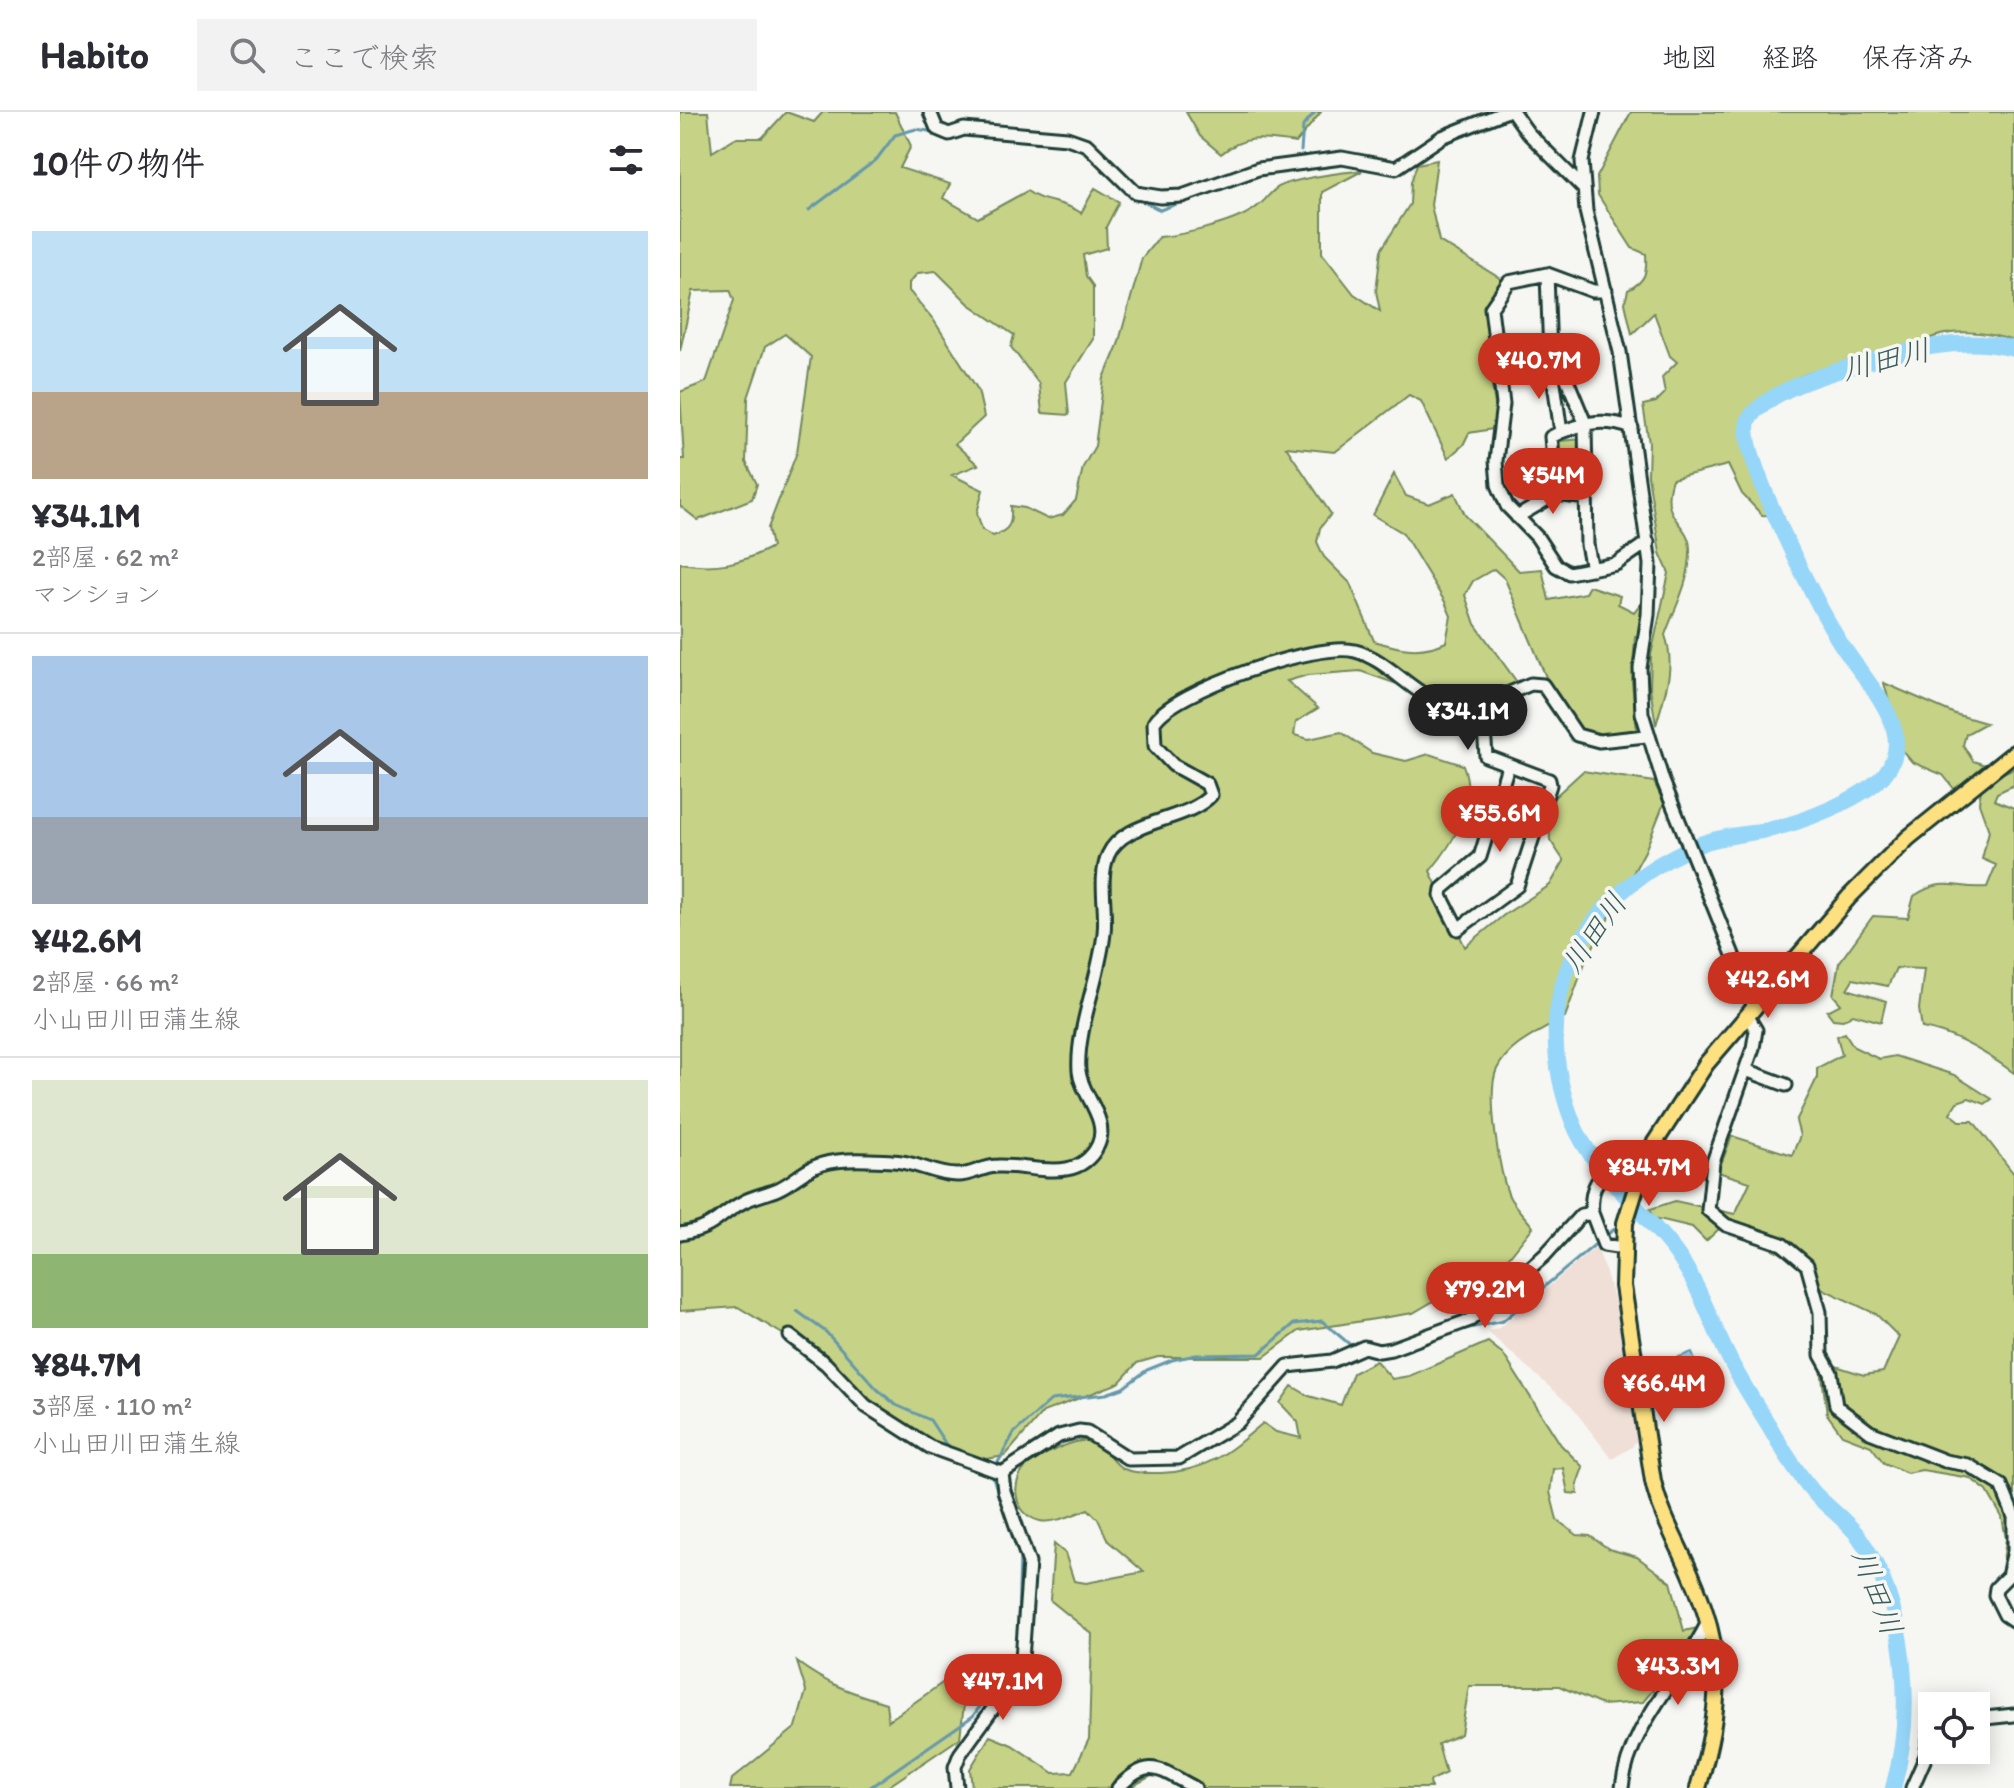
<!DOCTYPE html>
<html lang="ja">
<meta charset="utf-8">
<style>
:root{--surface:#fff;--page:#f2f2f3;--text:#2b2b33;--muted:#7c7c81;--line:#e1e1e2;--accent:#c8321e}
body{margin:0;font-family:Itim,"Klee One",sans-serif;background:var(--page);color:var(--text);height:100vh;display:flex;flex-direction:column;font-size:30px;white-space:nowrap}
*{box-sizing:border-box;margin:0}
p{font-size:26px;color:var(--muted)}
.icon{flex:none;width:44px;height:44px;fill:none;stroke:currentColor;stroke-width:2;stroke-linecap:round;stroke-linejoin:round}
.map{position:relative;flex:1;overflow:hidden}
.sheet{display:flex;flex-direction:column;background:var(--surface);width:680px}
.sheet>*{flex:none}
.fabs{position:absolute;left:1238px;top:1580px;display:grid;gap:16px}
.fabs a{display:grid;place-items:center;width:72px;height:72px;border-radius:0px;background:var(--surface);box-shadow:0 4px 20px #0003;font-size:40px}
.price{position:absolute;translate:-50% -68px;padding:0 18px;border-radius:28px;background:var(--accent);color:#fff;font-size:26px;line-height:52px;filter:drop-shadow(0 2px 4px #0008)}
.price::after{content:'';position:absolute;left:50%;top:48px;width:24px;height:18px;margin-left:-12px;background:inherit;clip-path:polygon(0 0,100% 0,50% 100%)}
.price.active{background:#222;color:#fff}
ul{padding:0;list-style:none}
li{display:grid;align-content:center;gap:16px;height:424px;padding:0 32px}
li+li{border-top:2px solid var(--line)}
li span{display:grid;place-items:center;height:248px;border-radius:0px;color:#555}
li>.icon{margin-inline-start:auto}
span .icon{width:144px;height:144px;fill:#fffc;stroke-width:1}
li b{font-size:34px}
h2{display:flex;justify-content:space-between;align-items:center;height:96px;padding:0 32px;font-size:34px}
header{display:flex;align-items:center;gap:48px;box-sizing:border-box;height:112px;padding:0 40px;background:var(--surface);border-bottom:2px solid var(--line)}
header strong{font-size:38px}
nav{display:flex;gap:44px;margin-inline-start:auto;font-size:28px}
.search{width:560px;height:72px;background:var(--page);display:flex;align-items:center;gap:20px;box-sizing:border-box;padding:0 28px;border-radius:0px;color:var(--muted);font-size:30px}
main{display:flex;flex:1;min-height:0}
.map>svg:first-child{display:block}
.built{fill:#efdfd7}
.green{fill:#c6d286;stroke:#72885d;stroke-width:2}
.water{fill:#96d6f8;stroke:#69a;stroke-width:2}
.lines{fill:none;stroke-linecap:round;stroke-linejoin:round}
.stream{stroke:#69a;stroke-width:3}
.river{stroke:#96d6f8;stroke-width:16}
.minor-casing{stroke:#1f3d34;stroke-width:17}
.major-casing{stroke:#1f3d34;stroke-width:20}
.minor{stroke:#f6f6f2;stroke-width:11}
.major{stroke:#fde080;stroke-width:14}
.labels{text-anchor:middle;stroke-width:7;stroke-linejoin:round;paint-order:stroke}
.water-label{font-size:30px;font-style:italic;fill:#375c5b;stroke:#f6f6f2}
</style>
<header>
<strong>Habito</strong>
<div class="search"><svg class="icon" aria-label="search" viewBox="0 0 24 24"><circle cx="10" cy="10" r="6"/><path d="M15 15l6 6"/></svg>ここで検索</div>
<nav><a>地図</a><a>経路</a><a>保存済み</a></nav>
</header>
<main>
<section class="sheet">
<h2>10件の物件<svg class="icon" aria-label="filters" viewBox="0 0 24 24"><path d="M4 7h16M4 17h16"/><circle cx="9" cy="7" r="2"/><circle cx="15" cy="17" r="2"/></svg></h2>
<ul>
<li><span style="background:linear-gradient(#bfe0f5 65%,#b9a48a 0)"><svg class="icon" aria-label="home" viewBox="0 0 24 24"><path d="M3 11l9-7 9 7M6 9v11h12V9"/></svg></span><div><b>¥34.1M</b><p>2部屋 · 62 m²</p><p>マンション</p></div></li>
<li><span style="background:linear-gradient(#a9c7e8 65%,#9aa5b1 0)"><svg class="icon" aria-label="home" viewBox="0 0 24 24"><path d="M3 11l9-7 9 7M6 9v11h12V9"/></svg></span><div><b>¥42.6M</b><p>2部屋 · 66 m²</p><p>小山田川田蒲生線</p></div></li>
<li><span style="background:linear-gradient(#dfe7d0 70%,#8fb573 0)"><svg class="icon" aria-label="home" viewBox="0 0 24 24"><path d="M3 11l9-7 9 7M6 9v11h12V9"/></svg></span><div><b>¥84.7M</b><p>3部屋 · 110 m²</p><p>小山田川田蒲生線</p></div></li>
</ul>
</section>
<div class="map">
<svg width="1334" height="1676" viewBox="0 0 1334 1676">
<rect width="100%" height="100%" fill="#f6f6f2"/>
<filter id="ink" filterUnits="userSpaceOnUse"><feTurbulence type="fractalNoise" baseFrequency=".0125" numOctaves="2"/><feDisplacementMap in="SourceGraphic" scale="16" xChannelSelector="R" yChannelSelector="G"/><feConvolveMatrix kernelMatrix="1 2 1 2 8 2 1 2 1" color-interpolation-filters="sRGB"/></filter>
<g filter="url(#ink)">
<!-- built -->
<path class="built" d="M 917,1134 L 940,1205 L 959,1324 L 952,1335 L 932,1347 L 892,1295 L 808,1220 L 819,1216 Z"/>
<!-- green -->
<path class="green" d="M 0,0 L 28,0 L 32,40 L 55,26 L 82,26 L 106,0 L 134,10 L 143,0 L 215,0 L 231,34 L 220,56 L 270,72 L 263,86 L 298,106 L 347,79 C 364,92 383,88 401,101 L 415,76 L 439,90 L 426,115 L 427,136 L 403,143 L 406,164 L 413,174 L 413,227 L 386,270 L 389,303 L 362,301 L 359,272 L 331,235 L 334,223 L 289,192 L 256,159 L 238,161 L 229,171 L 229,179 L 253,207 L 298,278 L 304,305 L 275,332 L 298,353 L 272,363 L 303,378 L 297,401 L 302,417 L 313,424 C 330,418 332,412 331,394 L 345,396 L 368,407 L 383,403 L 396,388 L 403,355 L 415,334 L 424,266 L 438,233 L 462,146 L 479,125 C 504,123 561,110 579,93 C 588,86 591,78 602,73 C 622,66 660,60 682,59 L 642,80 L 642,141 L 674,182 L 700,199 L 696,179 L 701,138 L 730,92 L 731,70 L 737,52 L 757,48 L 751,93 L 759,129 L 821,167 L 824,174 L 807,213 L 808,251 L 819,316 L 789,321 L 783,333 L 768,346 L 741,289 L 729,283 L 655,340 L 606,335 L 651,402 L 640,416 L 637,430 L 644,445 L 670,471 L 694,529 C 720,537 741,542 766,530 L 771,504 L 765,490 L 723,421 L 693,403 L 714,362 L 726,384 L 749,392 L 775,381 L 785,403 L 839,459 L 862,457 L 869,488 L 905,481 L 909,474 L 940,484 L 938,492 L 954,500 L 963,488 L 958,524 L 955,524 L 952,570 L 957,619 L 919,624 L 901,621 L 868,570 L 825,467 L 814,457 L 793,469 L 785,483 L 795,512 L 839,573 L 774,592 L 680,559 L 628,563 L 607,569 L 638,596 L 616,610 L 614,623 L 629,627 L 661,620 L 692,641 L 726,649 L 749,642 L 783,653 C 798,691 774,731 750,759 L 785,835 L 824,803 L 870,773 L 884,749 L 870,728 L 868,691 L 903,659 L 974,670 L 984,691 L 965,739 L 906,848 L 885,905 C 861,920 830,931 817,957 C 806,979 819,1064 830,1086 C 836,1096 846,1106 853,1115 L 829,1145 L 733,1201 L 619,1219 L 584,1245 L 478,1245 L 457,1251 L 439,1271 L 363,1300 L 325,1344 L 306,1347 L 265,1343 L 189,1289 L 114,1229 L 58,1195 L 0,1199 L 0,451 C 36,457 60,452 92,435 L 88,416 L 117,340 L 131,245 L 105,222 L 85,235 L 68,286 L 66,350 L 77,372 L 72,387 L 18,408 L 0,394 L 0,347 L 4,347 L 0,280 L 26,270 L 54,188 L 50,178 L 13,179 L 0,239 Z
M 506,0 L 641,0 L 616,31 C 586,27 566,21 541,42 L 520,24 Z
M 951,0 L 1334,0 L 1334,229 C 1307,220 1271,215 1244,229 C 1230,236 1216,248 1201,253 C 1182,259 1159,253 1140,258 C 1107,265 1054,300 1065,341 C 1069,358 1093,387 1103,404 L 1082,403 L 1062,382 L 1048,353 L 992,367 C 978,409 1010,410 1010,437 C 1011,468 995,495 985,523 C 996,555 985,581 976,613 L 970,576 L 971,543 L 989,461 L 980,441 L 968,363 L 969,331 L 963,293 L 976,290 L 985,281 L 982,265 L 997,250 L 990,244 L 974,201 L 952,222 L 945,191 L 948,178 C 966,169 967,161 966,142 L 952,136 L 918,83 L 917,65 Z
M 902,327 L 900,377 L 879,375 L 880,329 Z
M 1204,571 L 1275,602 L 1306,611 L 1286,622 L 1283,633 L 1293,649 L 1309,654 L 1275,678 L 1263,663 L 1232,650 L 1222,638 Z
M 1334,656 L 1334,673 L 1317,681 L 1314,688 L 1334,696 L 1334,961 C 1308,942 1274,921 1242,916 L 1239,897 L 1244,857 L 1216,856 L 1208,874 L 1173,867 L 1167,877 L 1206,889 L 1201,910 L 1173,902 L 1163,908 L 1153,907 L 1147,899 L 1161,892 L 1153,883 L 1159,851 L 1193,804 L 1228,806 L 1234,784 C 1267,763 1274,778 1307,775 L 1316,753 L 1302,747 L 1309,719 L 1299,691 L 1301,678 L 1312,666 Z
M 1165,921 L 1174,935 L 1199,947 L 1215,944 L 1274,963 L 1312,987 L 1305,992 L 1289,986 L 1277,990 L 1270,1001 L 1280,1009 L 1293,1009 L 1334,1062 L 1334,1462 L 1321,1465 L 1326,1427 L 1322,1405 L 1307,1379 L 1290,1366 L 1242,1358 L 1227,1361 L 1204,1351 L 1191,1334 L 1162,1323 L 1147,1302 L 1140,1249 L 1184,1263 L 1203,1260 L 1219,1225 L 1196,1202 L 1143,1177 L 1114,1148 L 1051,1115 L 1041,1115 L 1026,1129 L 1012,1115 L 974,1106 L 970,1097 L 995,1089 L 1055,1102 L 1070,1070 L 1038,1060 L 1052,1024 L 1112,1043 L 1120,1024 L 1116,1009 L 1137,966 L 1137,956 L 1162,943 L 1157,924 Z
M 808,1230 L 823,1242 L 881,1333 L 903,1355 L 897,1372 L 898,1382 L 888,1381 L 883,1356 L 873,1357 L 870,1380 L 877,1408 L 897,1423 L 910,1424 L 929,1437 L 957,1445 L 991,1470 L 1004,1519 L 1022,1515 L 1020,1534 L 997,1572 L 977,1573 L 963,1590 L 922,1593 L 879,1574 L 789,1574 L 781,1622 L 758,1632 L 766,1661 L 750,1669 L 751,1676 L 502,1676 L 500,1669 L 473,1663 L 449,1676 L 292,1676 L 290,1657 L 310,1624 L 332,1633 L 374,1661 L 393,1660 L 409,1627 L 412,1522 L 370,1488 L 374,1432 L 385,1441 L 394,1469 L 406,1471 L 464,1460 L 428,1429 L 418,1407 L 408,1397 C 395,1402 374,1412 360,1409 C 333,1403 328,1367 350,1352 C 365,1342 401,1321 418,1332 C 427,1338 434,1353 444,1357 C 454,1362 470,1361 481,1361 C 528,1359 549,1340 583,1311 L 596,1320 L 621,1326 L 618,1310 L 600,1291 L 612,1274 L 629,1284 L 661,1293 L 673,1261 L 696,1249 L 712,1267 L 729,1264 Z
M 289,1547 L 295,1566 L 284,1592 L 280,1626 L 206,1676 L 50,1676 L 52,1667 L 116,1615 L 126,1579 L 117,1550 C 146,1572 172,1581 206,1591 L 208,1609 L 265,1569 Z"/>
<!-- water -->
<path class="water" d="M 1012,1240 L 1022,1271 L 1006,1277 L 996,1246 Z"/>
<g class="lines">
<!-- stream -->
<path class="stream" d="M 621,39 L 623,14 L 635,0
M 439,71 L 450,82
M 457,86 L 480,98 L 527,81
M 129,98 L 196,48 L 215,23 L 236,17 L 255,20
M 924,1125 L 940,1113
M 117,1199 L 146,1220 L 197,1277 L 216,1293 L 250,1308 L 267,1334
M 775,1219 L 823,1209 L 918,1130
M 680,1239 L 705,1245 L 727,1237
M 315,1356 L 334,1321 L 371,1288 L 426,1282 L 443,1276 L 467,1258 L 492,1248 L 516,1243 L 579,1242 L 614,1212 L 642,1209 L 674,1236
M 312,1363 L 337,1434
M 189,1676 L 293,1604 L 337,1544 L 340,1442"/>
<!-- river -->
<path class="river" d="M 1213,1676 C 1235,1600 1227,1491 1179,1425 C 1167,1409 1150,1397 1136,1383 C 1118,1363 1104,1340 1091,1317 C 1077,1294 1062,1272 1050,1248 C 1031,1212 1021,1175 996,1141 C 964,1097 911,1059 892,1008 C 846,886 900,782 1018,733 C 1039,724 1064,723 1086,718 C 1119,712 1180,688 1203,664 C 1215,650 1219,635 1214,617 C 1204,583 1174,555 1156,524 C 1139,494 1050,329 1070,305 C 1091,279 1137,265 1167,256 C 1222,240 1278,222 1334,237"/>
<!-- minor casing -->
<g class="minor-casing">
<path id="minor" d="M 250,0 L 257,17 L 269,22 L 284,17 L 387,26 L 407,33 L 456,81 L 481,85 L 502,84 L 578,57 L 662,46 L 716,56 L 762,25 L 825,0
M 833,0 L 848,21 L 903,76
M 914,0 L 902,49 L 906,99 L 940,240 L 970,452 L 968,503 L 960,556 L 962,601 L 983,669 L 1074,895
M 867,162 L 870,243 L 881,320 C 908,310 925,306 952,316
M 926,179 L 913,179 L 867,162 L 829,170 L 811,196 L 823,292 L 816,349 L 818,373 L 827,394 L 857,425 L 876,454 L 889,461 L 936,452 L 968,430
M 869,224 L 905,311 L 907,433 L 912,457
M 876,382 L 871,325 L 881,320
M 837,405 L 876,382 L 906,386
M 802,589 L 806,644 L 869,668 L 870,673 L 837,774 L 778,817 L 761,784 L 762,777 L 800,745 L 828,654
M 1067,903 L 1076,918 L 1073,936 L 1033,1050 L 1028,1098 L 1046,1113 L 1102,1132 L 1127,1153 L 1140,1200 L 1141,1243 L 1151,1261 L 1156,1294 L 1190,1320 L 1265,1349 L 1288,1353 L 1321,1373 L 1334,1405 L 1334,1439 L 1328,1464 L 1316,1476 L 1315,1483 L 1325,1503 L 1334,1509
M 1066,958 L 1106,973
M 912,1101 C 908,1061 932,1054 966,1044
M 0,1122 C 37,1116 35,1105 63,1090 C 74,1084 87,1082 98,1077 C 110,1072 121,1061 134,1055 C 156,1045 188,1048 212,1049 C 235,1049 254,1063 277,1063 C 290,1064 303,1054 318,1054 C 350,1052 398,1074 418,1033 C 430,1007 401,983 399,959 C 396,917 420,864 424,821 C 427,797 418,767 428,743 C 444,707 507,710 531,683 L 527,672 L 493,653 L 475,634 L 474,611 C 491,579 638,529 675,539 C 711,548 737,590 776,595 C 798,597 830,580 851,572 L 863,573 L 897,623 L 919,629 L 966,624
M 110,1224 L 146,1252 L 186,1294 L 250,1335 L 322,1361
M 1296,1607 L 1334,1603
M 277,1676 L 275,1655 L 280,1642 L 333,1569 L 342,1547 L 349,1451 L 324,1379 L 322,1361 L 379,1324 L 399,1319 L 407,1320 L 449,1347 L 499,1346 L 557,1311 L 608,1254 L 652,1249 L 684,1235 L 699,1239 L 711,1237 L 790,1208 L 865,1143 L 901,1103 L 912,1101 L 924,1133 L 943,1136
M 438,1676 C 470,1643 480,1658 515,1676
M 942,1676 C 948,1614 1003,1563 1029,1508
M 1232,1676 L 1246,1644 L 1252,1609"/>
</g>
<!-- major casing -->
<g class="major-casing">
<path id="major" d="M 1018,1676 C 1042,1593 1046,1541 1010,1460 C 997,1430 980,1401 973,1369 L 943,1174 L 945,1111 L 966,1044 L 1026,952 L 1169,785 L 1228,726 L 1334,641"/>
</g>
<!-- minor -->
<use href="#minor" class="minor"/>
<!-- major -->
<use href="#major" class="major"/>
</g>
</g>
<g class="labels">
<!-- water labels -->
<g class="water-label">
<text transform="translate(1206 248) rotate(-14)" y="10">川田川</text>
<text transform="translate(914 821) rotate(-55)" y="10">川田川</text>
<text transform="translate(1197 1480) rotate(69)" y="10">川田川</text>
</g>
</g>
</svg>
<div class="fabs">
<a><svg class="icon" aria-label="locate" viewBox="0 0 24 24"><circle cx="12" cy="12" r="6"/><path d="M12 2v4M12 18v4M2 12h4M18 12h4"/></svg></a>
</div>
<b class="price" style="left:859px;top:289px">¥40.7M</b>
<b class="price" style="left:873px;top:404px">¥54M</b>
<b class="price active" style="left:788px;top:640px">¥34.1M</b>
<b class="price" style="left:820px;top:742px">¥55.6M</b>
<b class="price" style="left:1088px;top:908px">¥42.6M</b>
<b class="price" style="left:969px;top:1096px">¥84.7M</b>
<b class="price" style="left:805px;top:1218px">¥79.2M</b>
<b class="price" style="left:984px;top:1312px">¥66.4M</b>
<b class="price" style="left:998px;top:1595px">¥43.3M</b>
<b class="price" style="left:323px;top:1610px">¥47.1M</b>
</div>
</main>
